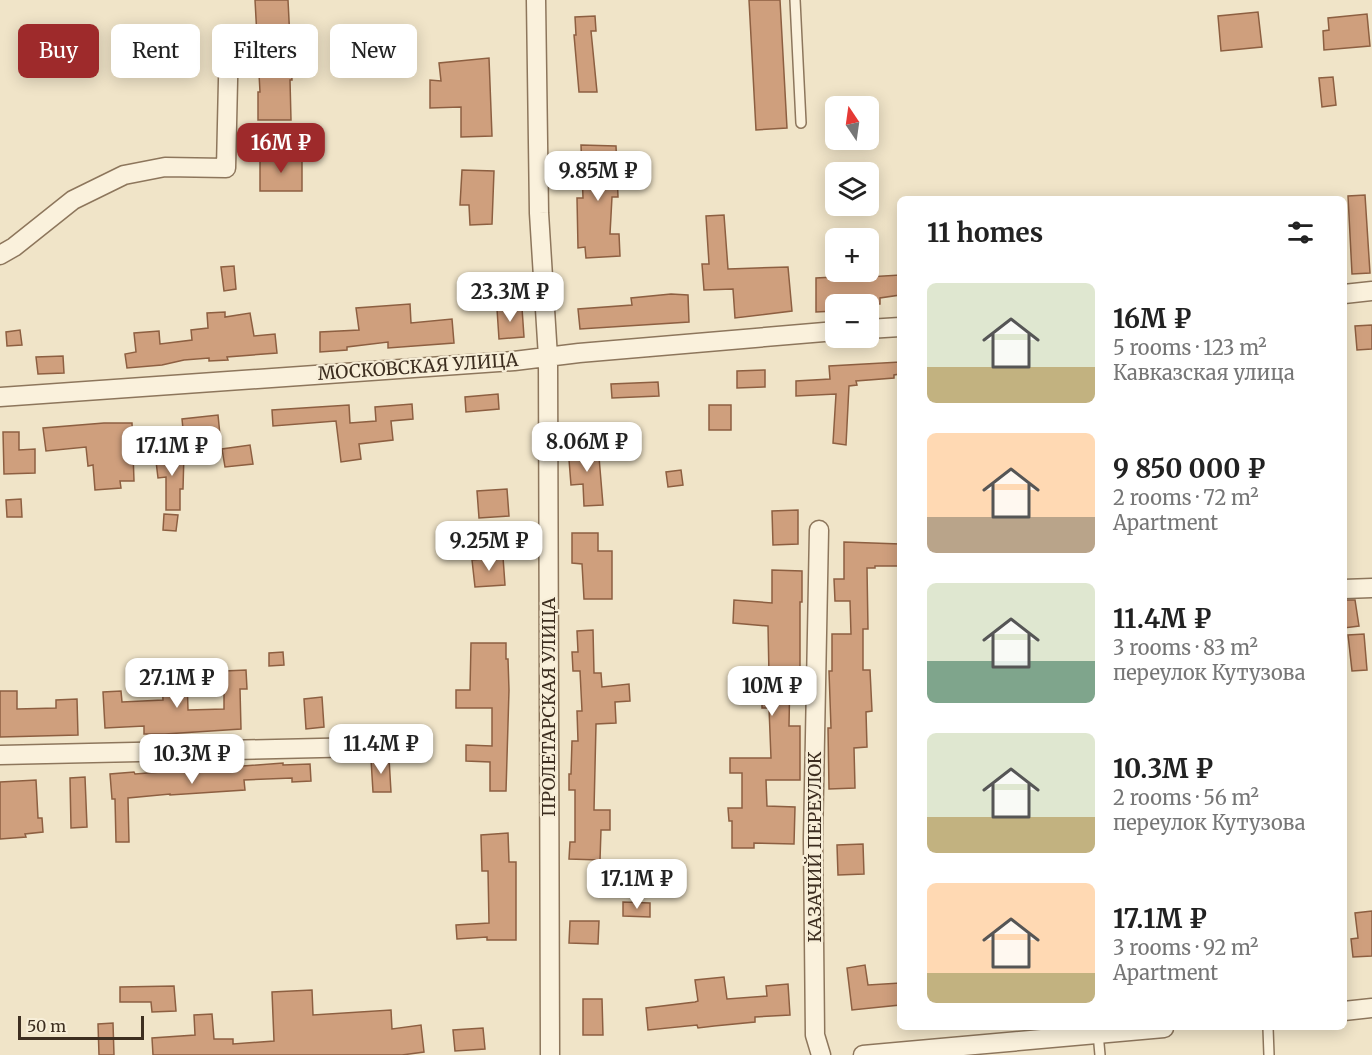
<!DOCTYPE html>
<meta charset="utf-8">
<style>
:root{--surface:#fff;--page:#f2f2f2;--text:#222;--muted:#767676;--accent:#9e2a2b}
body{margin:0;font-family:Merriweather,serif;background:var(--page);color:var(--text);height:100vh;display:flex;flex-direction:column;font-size:22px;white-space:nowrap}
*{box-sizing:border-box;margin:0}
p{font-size:20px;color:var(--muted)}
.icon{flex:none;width:33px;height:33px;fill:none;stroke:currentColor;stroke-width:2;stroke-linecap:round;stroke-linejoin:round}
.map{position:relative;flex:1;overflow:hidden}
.side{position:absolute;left:897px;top:196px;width:450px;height:834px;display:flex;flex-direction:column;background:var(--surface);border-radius:9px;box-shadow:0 3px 15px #0003}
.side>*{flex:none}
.top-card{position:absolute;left:18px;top:24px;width:570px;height:54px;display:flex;gap:12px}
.needle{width:39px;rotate:347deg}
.buttons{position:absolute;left:825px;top:96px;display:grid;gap:12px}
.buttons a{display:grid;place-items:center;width:54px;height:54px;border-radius:9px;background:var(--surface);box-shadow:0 3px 15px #0003;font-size:30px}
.scale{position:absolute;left:18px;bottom:15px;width:126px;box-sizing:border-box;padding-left:6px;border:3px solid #3d2e20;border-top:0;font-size:16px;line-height:21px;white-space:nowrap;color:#3d2e20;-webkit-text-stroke:4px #f7eed8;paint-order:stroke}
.price{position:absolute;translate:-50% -51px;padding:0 14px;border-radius:12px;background:#fff;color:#222;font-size:20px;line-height:39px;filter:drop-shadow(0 2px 3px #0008)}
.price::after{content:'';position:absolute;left:50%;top:36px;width:18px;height:14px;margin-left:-9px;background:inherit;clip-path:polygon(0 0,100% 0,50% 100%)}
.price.current{background:var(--accent);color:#fff}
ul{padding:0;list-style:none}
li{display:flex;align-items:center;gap:18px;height:150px;padding:0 30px}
li span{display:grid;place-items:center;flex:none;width:168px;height:120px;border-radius:9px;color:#555}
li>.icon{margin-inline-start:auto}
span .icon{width:72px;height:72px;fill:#fffc;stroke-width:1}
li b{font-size:26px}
h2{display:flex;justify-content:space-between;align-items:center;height:72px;padding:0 30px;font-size:26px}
.chip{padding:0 21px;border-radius:9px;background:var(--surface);box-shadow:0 3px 15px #0003;font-size:21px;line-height:54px}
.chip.current{background:var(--accent);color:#fff}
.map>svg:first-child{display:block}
.building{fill:#cf9f7d;stroke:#8d5f41;stroke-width:1.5}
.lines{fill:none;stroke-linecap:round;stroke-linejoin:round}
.lane-casing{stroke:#8d765c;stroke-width:12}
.street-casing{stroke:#8d765c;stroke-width:21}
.lane{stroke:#faf1dc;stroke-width:9}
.street{stroke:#faf1dc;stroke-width:18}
.labels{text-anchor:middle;stroke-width:4.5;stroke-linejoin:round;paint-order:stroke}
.street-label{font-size:18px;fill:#3d2e20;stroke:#f7eed8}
</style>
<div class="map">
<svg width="1372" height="1055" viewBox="0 0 1372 1055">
<rect width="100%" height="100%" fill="#f0e4c8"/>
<!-- building -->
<path class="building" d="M 255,0 L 288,0 L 292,80 L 290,80 L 291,120 L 258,120 L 258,92 L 260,92 Z
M 749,0 L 780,0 L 787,128 L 756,130 Z
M 1258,12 L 1262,47 L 1221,51 L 1218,16 Z
M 1367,14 L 1370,46 L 1324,50 L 1323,31 L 1329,30 L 1328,18 Z
M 595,16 L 596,31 L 591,31 L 597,92 L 579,92 L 574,35 L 576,35 L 575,17 Z
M 489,58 L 492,136 L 461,137 L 461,107 L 430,108 L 430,80 L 441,81 L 439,63 Z
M 1333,77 L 1336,105 L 1322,107 L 1319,78 Z
M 581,145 L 616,146 L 618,197 L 612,197 L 610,234 L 619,234 L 620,256 L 586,258 L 585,247 L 578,248 L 577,198 L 583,198 Z
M 260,156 L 302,156 L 302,191 L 260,191 Z
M 462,170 L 494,171 L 492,224 L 470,225 L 469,205 L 460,205 Z
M 1365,195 L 1370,273 L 1352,274 L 1348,196 Z
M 724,215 L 728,269 L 788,267 L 792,311 L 735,318 L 733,289 L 704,290 L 702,264 L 709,264 L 706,216 Z
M 234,266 L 236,289 L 224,291 L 221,267 Z
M 900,275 L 900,295 L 880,298 L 880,304 L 834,304 L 835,311 L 816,312 L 816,278 L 834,277 L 834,279 Z
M 671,294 L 688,295 L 689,322 L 580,329 L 578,309 L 632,305 L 631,298 Z
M 410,304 L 411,323 L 452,319 L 454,343 L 388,348 L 388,342 L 347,347 L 347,350 L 320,352 L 320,332 L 359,330 L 356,308 Z
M 522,308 L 524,337 L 499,339 L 497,309 Z
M 225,312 L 225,317 L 250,313 L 254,336 L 275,334 L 277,353 L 227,357 L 228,360 L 209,361 L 209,358 L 184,360 L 162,365 L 127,368 L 125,354 L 136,352 L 134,333 L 159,331 L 160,344 L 192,340 L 191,330 L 208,328 L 207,313 Z
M 1372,325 L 1372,349 L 1357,350 L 1355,326 Z
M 20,330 L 22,345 L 7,346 L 6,332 Z
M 63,356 L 64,373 L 38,374 L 36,357 Z
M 900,362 L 900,374 L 894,375 L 894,378 L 856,381 L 857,385 L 849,386 L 846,445 L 833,443 L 836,394 L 796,396 L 796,381 L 830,379 L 829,366 Z
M 765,370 L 765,387 L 737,388 L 737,371 Z
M 658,382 L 659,396 L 612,398 L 611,384 Z
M 498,394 L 499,409 L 466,412 L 465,397 Z
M 412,404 L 413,419 L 391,421 L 393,440 L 359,444 L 361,459 L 341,462 L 336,421 L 273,426 L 272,410 L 349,405 L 350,423 L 376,421 L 375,407 Z
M 709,405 L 731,405 L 731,430 L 709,430 Z
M 218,415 L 220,435 L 184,439 L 182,419 Z
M 104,423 L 132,423 L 134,481 L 120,481 L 121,488 L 95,490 L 93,465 L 88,466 L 86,447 L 46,451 L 43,428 Z
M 3,432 L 19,432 L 19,450 L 35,449 L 35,473 L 4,474 Z
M 250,445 L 253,464 L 225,467 L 222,449 Z
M 598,445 L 603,505 L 584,506 L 583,484 L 571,485 L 568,447 Z
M 155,453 L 184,453 L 183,489 L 180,489 L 180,510 L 166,510 L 166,477 L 158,478 Z
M 681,470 L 683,485 L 668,487 L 666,472 Z
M 507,489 L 509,516 L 479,518 L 477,491 Z
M 21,499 L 22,517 L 7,517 L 6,500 Z
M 798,510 L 798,544 L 773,545 L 772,511 Z
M 164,514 L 178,515 L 176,531 L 163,530 Z
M 572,533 L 598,533 L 598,551 L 612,551 L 612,599 L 584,599 L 582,564 L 572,563 Z
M 844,542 L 900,544 L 900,566 L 875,566 L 875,568 L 867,568 L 868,629 L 863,629 L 863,670 L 870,670 L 872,711 L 866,712 L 867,747 L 854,748 L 855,788 L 829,789 L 828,728 L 831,728 L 829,671 L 832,671 L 832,634 L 851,634 L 850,601 L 835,601 L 834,579 L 844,579 Z
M 503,557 L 505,585 L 475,587 L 472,560 Z
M 772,570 L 802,571 L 802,602 L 800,602 L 800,672 L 790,672 L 789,726 L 800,726 L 800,780 L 766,780 L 767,806 L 795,807 L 794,844 L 754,843 L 754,848 L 732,848 L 732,821 L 729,821 L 728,808 L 742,808 L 742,773 L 730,773 L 730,758 L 771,758 L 769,708 L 762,708 L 762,676 L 769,676 L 768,626 L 733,623 L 734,600 L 772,603 Z
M 1344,600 L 1355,600 L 1359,626 L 1344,628 Z
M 593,630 L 594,673 L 601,673 L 602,687 L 629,684 L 630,701 L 615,702 L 616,723 L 596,724 L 594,810 L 610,810 L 610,830 L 601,830 L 600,860 L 569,859 L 570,842 L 575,842 L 575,790 L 569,790 L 569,774 L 571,774 L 572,741 L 578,741 L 577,711 L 582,711 L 580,671 L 573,671 L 572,652 L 578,652 L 577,631 Z
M 1364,634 L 1367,670 L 1352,671 L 1348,635 Z
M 471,643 L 506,643 L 506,659 L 508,659 L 509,690 L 506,791 L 490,791 L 490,762 L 466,761 L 466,745 L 492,746 L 492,708 L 456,708 L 456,690 L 470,690 Z
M 283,652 L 284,665 L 269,666 L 269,653 Z
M 246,670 L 247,689 L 240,689 L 241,729 L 165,734 L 144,734 L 144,726 L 105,728 L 103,692 L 121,691 L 122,702 L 163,700 L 162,678 L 187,677 L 188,710 L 224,709 L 224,671 Z
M 0,691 L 17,691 L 17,709 L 56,708 L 56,700 L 77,699 L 78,735 L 0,737 Z
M 322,697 L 324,727 L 306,729 L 304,699 Z
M 389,758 L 391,792 L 373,792 L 371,759 Z
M 283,763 L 283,765 L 310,764 L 311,781 L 292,782 L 292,778 L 244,780 L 245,790 L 170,795 L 170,794 L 128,798 L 129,842 L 116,842 L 115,799 L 112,799 L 110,774 L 134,772 L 135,774 Z
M 85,777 L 87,827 L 71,828 L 70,778 Z
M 36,780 L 38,818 L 42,818 L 43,832 L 25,834 L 26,837 L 0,839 L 0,782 Z
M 508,833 L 509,862 L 516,862 L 516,940 L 487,940 L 487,937 L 457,939 L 456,925 L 489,923 L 488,871 L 482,871 L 481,835 Z
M 863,844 L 864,874 L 838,875 L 837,845 Z
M 623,902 L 650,903 L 650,917 L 623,916 Z
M 1372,911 L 1372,956 L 1353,957 L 1351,939 L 1358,938 L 1355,913 Z
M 570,921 L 599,921 L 598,944 L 569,943 Z
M 865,965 L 868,985 L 900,983 L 900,1005 L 852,1010 L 847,968 Z
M 724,977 L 727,999 L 767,996 L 766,986 L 788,984 L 790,1015 L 755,1017 L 755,1022 L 714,1026 L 698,1028 L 697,1025 L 648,1030 L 646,1008 L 695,1002 L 698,1001 L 695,980 Z
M 174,986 L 176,1011 L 152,1012 L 151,1002 L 120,1002 L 120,987 Z
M 312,990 L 313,1015 L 391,1010 L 392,1029 L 421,1025 L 424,1052 L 402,1055 L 153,1055 L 152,1038 L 195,1035 L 194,1015 L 212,1014 L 214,1039 L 233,1039 L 233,1044 L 274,1041 L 272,992 Z
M 583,999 L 602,999 L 603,1035 L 583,1035 Z
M 113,1023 L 114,1055 L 99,1055 L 98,1024 Z
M 483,1028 L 485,1049 L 455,1051 L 453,1030 Z"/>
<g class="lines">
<!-- lane casing -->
<g class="lane-casing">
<path id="lane" d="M 795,0 L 801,123
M 1268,1028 L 1269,1055
M 1098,1033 L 1100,1055"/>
</g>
<!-- street casing -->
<g class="street-casing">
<path id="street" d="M 536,0 L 539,213 L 548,357 L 550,1055
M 0,255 L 14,247 L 73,200 L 124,175 L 165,167 L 226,168 L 229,37
M 1344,294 L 1372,291
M 868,329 L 900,327
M 0,397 L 514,361 L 579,353 L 836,331
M 819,530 L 813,840 L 815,1035 L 821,1055
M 1344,589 L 1372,588
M 0,755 L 364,747
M 1344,1011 L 1372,1008
M 863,1055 L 1164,1028"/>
</g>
<!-- lane -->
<use href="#lane" class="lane"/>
<!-- street -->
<use href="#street" class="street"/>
</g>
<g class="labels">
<!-- street labels -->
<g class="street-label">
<text transform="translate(418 367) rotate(-4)" y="6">МОСКОВСКАЯ УЛИЦА</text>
<text transform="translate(549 707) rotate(-90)" y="6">ПРОЛЕТАРСКАЯ УЛИЦА</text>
<text transform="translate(815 847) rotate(-90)" y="6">КАЗАЧИЙ ПЕРЕУЛОК</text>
</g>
</g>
</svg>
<div class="buttons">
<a><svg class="needle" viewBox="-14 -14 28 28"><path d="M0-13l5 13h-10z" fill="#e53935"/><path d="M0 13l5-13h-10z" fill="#767676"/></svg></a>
<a><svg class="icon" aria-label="layers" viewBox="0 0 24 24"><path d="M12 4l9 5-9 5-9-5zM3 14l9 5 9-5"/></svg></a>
<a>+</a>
<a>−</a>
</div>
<div class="scale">50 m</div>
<b class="price current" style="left:281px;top:174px">16M ₽</b>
<b class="price" style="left:598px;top:202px">9.85M ₽</b>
<b class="price" style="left:510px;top:323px">23.3M ₽</b>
<b class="price" style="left:587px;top:473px">8.06M ₽</b>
<b class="price" style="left:172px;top:477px">17.1M ₽</b>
<b class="price" style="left:489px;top:572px">9.25M ₽</b>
<b class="price" style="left:177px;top:709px">27.1M ₽</b>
<b class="price" style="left:772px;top:717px">10M ₽</b>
<b class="price" style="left:381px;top:775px">11.4M ₽</b>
<b class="price" style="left:192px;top:785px">10.3M ₽</b>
<b class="price" style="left:637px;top:910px">17.1M ₽</b>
<div class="top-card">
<a class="chip current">Buy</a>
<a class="chip">Rent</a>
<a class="chip">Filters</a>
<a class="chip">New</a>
</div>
<section class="side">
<h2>11 homes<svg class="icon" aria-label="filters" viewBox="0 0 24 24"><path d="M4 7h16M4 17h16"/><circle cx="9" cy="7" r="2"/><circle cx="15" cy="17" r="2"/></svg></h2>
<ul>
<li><span style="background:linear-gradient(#dfe7d0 70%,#c2b280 0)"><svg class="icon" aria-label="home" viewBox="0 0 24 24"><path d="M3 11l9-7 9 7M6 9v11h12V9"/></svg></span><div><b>16M ₽</b><p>5 rooms · 123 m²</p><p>Кавказская улица</p></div></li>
<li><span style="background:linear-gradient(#ffd9b3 70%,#b9a48a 0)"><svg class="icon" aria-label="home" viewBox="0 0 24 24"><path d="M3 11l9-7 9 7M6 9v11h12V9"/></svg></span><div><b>9 850 000 ₽</b><p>2 rooms · 72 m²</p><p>Apartment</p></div></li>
<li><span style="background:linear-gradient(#dfe7d0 65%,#7fa58c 0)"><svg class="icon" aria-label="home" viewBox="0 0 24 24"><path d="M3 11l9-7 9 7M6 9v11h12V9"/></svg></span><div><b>11.4M ₽</b><p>3 rooms · 83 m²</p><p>переулок Кутузова</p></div></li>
<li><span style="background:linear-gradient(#dfe7d0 70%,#c2b280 0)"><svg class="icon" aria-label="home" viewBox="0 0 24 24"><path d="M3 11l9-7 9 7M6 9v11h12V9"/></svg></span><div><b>10.3M ₽</b><p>2 rooms · 56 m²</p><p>переулок Кутузова</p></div></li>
<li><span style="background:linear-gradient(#ffd9b3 75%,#c2b280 0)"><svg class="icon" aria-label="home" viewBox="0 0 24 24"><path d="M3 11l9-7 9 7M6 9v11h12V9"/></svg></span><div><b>17.1M ₽</b><p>3 rooms · 92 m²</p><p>Apartment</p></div></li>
</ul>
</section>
</div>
